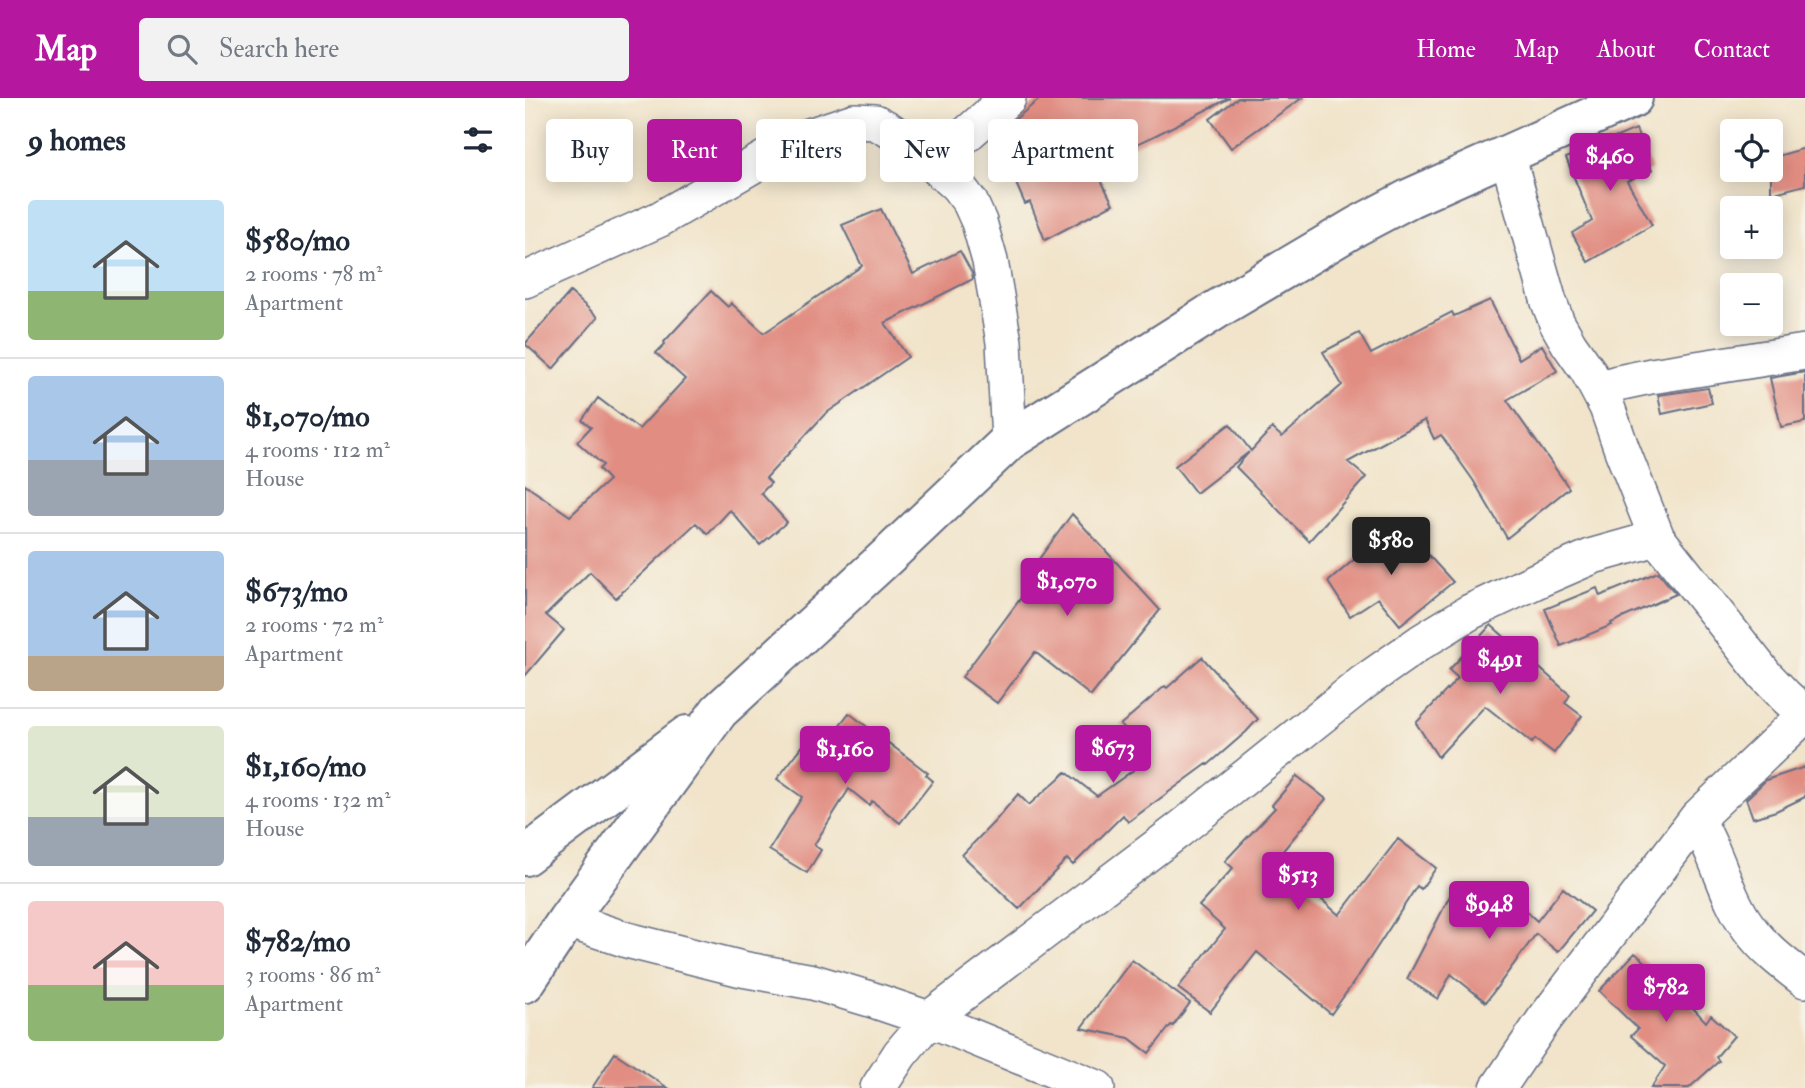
<!DOCTYPE html>
<meta charset="utf-8">
<style>
:root{--surface:#fff;--page:#f2f2f3;--text:#1f2937;--muted:#747a83;--line:#e0e1e3;--accent:#b5179e}
body{margin:0;font-family:"IM FELL Double Pica",serif;background:var(--page);color:var(--text);height:100vh;display:flex;flex-direction:column;font-size:26px;white-space:nowrap}
*{box-sizing:border-box;margin:0}
p{font-size:23px;color:var(--muted)}
.icon{flex:none;width:38px;height:38px;fill:none;stroke:currentColor;stroke-width:2;stroke-linecap:round;stroke-linejoin:round}
.map{position:relative;flex:1;overflow:hidden}
.side{display:flex;flex-direction:column;background:var(--surface);width:525px}
.side>*{flex:none}
.banner{position:absolute;left:21px;top:21px;width:665px;height:63px;display:flex;gap:14px}
.controls{position:absolute;left:1195px;top:21px;display:grid;gap:14px}
.controls a{display:grid;place-items:center;width:63px;height:63px;border-radius:7px;background:var(--surface);box-shadow:0 4px 18px #0003;font-size:35px}
.price{position:absolute;translate:-50% -60px;padding:0 16px;border-radius:7px;background:var(--accent);color:#fff;font-size:23px;line-height:46px;filter:drop-shadow(0 2px 4px #0008)}
.price::after{content:'';position:absolute;left:50%;top:42px;width:21px;height:16px;margin-left:-10px;background:inherit;clip-path:polygon(0 0,100% 0,50% 100%)}
.price.selected{background:#222;color:#fff}
ul{padding:0;list-style:none}
li{display:flex;align-items:center;gap:21px;height:175px;padding:0 28px}
li+li{border-top:2px solid var(--line)}
li span{display:grid;place-items:center;flex:none;width:196px;height:140px;border-radius:7px;color:#555}
li>.icon{margin-inline-start:auto}
span .icon{width:84px;height:84px;fill:#fffc;stroke-width:1}
li b{font-size:30px}
h2{display:flex;justify-content:space-between;align-items:center;height:84px;padding:0 28px;font-size:30px}
.pill{padding:0 24px;border-radius:7px;background:var(--surface);box-shadow:0 4px 18px #0003;font-size:24px;line-height:63px}
.pill.selected{background:var(--accent);color:#fff}
header{display:flex;align-items:center;gap:42px;box-sizing:border-box;height:98px;padding:0 35px;background:var(--accent);color:#fff}
header strong{font-size:33px}
nav{display:flex;gap:38px;margin-inline-start:auto;font-size:24px}
.search{width:490px;height:63px;background:var(--page);display:flex;align-items:center;gap:18px;box-sizing:border-box;padding:0 24px;border-radius:7px;color:var(--muted);font-size:26px}
main{display:flex;flex:1;min-height:0}
.map>svg:first-child{display:block}
.building{fill:#e18d82}
.lines{fill:none;stroke-linecap:round;stroke-linejoin:round}
.street-casing{stroke:#666e84;stroke-width:38}
.secondary-casing{stroke:#666e84;stroke-width:42}
.street{stroke:#fff;stroke-width:35}
.secondary{stroke:#fff;stroke-width:38}
</style>
<header>
<strong>Map</strong>
<div class="search"><svg class="icon" aria-label="search" viewBox="0 0 24 24"><circle cx="10" cy="10" r="6"/><path d="M15 15l6 6"/></svg>Search here</div>
<nav><a>Home</a><a>Map</a><a>About</a><a>Contact</a></nav>
</header>
<main>
<section class="side">
<h2>9 homes<svg class="icon" aria-label="filters" viewBox="0 0 24 24"><path d="M4 7h16M4 17h16"/><circle cx="9" cy="7" r="2"/><circle cx="15" cy="17" r="2"/></svg></h2>
<ul>
<li><span style="background:linear-gradient(#bfe0f5 65%,#8fb573 0)"><svg class="icon" aria-label="home" viewBox="0 0 24 24"><path d="M3 11l9-7 9 7M6 9v11h12V9"/></svg></span><div><b>$580/mo</b><p>2 rooms · 78 m²</p><p>Apartment</p></div></li>
<li><span style="background:linear-gradient(#a9c7e8 60%,#9aa5b1 0)"><svg class="icon" aria-label="home" viewBox="0 0 24 24"><path d="M3 11l9-7 9 7M6 9v11h12V9"/></svg></span><div><b>$1,070/mo</b><p>4 rooms · 112 m²</p><p>House</p></div></li>
<li><span style="background:linear-gradient(#a9c7e8 75%,#b9a48a 0)"><svg class="icon" aria-label="home" viewBox="0 0 24 24"><path d="M3 11l9-7 9 7M6 9v11h12V9"/></svg></span><div><b>$673/mo</b><p>2 rooms · 72 m²</p><p>Apartment</p></div></li>
<li><span style="background:linear-gradient(#dfe7d0 65%,#9aa5b1 0)"><svg class="icon" aria-label="home" viewBox="0 0 24 24"><path d="M3 11l9-7 9 7M6 9v11h12V9"/></svg></span><div><b>$1,160/mo</b><p>4 rooms · 132 m²</p><p>House</p></div></li>
<li><span style="background:linear-gradient(#f6c9c9 60%,#8fb573 0)"><svg class="icon" aria-label="home" viewBox="0 0 24 24"><path d="M3 11l9-7 9 7M6 9v11h12V9"/></svg></span><div><b>$782/mo</b><p>3 rooms · 86 m²</p><p>Apartment</p></div></li>
</ul>
</section>
<div class="map">
<svg width="1280" height="990" viewBox="0 0 1280 990">
<rect width="100%" height="100%" fill="#f7f3e8"/>
<filter id="ink" filterUnits="userSpaceOnUse"><feTurbulence type="fractalNoise" baseFrequency=".0143" numOctaves="2"/><feDisplacementMap in="SourceGraphic" scale="14" xChannelSelector="R" yChannelSelector="G"/><feConvolveMatrix kernelMatrix="1 2 1 2 8 2 1 2 1" color-interpolation-filters="sRGB"/></filter>
<filter id="wash" filterUnits="userSpaceOnUse"><feTurbulence type="fractalNoise" baseFrequency=".00686" numOctaves="4" result="noise"/><feDisplacementMap in="SourceGraphic" scale="28" xChannelSelector="R" yChannelSelector="G"/><feGaussianBlur stdDeviation="1.57" result="paint"/><feColorMatrix in="noise" values="0 0 0 0 0 0 0 0 0 0 0 0 0 0 0 0 0 1.4 0 .05"/><feComposite in="paint" operator="in"/></filter>
<g filter="url(#wash)">
<rect width="100%" height="100%" fill="#f1e4ca"/>
<g id="blocks">
<!-- building -->
<path class="building" d="M 516,0 L 705,0 L 627,39 L 568,66 L 588,106 L 520,142 L 505,104 L 500,106 L 480,60 L 510,48 L 488,23 Z
M 713,0 L 777,0 L 706,50 L 685,21 Z
M 1111,31 L 1127,72 L 1102,83 L 1127,127 L 1063,164 L 1047,135 L 1067,123 L 1041,60 Z
M 1280,50 L 1280,87 L 1246,96 L 1246,60 Z
M 356,111 L 388,176 L 435,153 L 447,175 L 448,181 L 360,225 L 383,259 L 300,316 L 241,380 L 246,385 L 236,395 L 262,424 L 235,447 L 205,412 L 183,436 L 171,425 L 91,500 L 65,474 L 21,517 L 39,532 L 0,578 L 0,387 L 45,418 L 84,382 L 74,371 L 78,367 L 52,344 L 66,329 L 57,322 L 73,300 L 114,331 L 160,281 L 131,255 L 140,246 L 139,244 L 186,193 L 203,209 L 206,205 L 239,235 L 337,168 L 317,127 Z
M 45,194 L 73,219 L 28,271 L 0,246 Z
M 965,202 L 994,261 L 1017,247 L 1032,273 L 982,302 L 1044,390 L 982,440 L 948,382 L 916,337 L 909,341 L 900,322 L 823,364 L 841,379 L 784,443 L 711,369 L 724,354 L 671,395 L 650,368 L 705,326 L 726,353 L 747,330 L 757,339 L 817,287 L 798,254 L 834,235 L 846,256 L 927,214 L 929,218 Z
M 1280,274 L 1280,324 L 1256,329 L 1245,280 Z
M 1183,290 L 1187,305 L 1137,316 L 1133,297 Z
M 547,416 L 635,512 L 566,598 L 510,554 L 472,605 L 437,579 L 507,485 L 500,480 Z
M 873,424 L 928,484 L 875,527 L 853,500 L 825,518 L 803,484 Z
M 1133,474 L 1151,496 L 1086,525 L 1087,527 L 1036,548 L 1020,511 L 1072,490 L 1075,498 Z
M 966,527 L 1045,597 L 1040,605 L 1057,618 L 1029,655 L 1010,641 L 1007,645 L 960,608 L 913,659 L 891,625 L 933,580 L 924,572 Z
M 677,559 L 733,621 L 721,634 L 683,667 L 682,666 L 603,724 L 598,717 L 548,767 L 542,761 L 494,811 L 437,757 L 471,722 L 493,696 L 504,707 L 541,674 L 572,698 L 624,661 L 604,643 L 608,638 L 595,627 L 640,588 L 642,590 Z
M 324,615 L 403,675 L 401,677 L 408,683 L 375,725 L 347,703 L 344,707 L 324,691 L 289,747 L 296,752 L 282,775 L 244,752 L 277,699 L 252,681 L 280,645 L 293,655 Z
M 1280,669 L 1280,699 L 1251,713 L 1228,720 L 1221,701 L 1241,682 Z
M 772,678 L 801,701 L 751,761 L 814,817 L 873,741 L 911,770 L 896,791 L 892,788 L 834,877 L 806,916 L 732,854 L 685,914 L 653,890 L 700,831 L 674,808 L 708,770 L 700,763 L 750,710 L 747,707 Z
M 929,790 L 964,813 L 981,795 L 1012,823 L 1038,790 L 1067,813 L 1033,854 L 1011,836 L 961,904 L 926,876 L 913,901 L 882,881 Z
M 1110,855 L 1141,881 L 1181,924 L 1186,917 L 1209,938 L 1191,959 L 1194,963 L 1164,990 L 1126,990 L 1140,968 L 1106,938 L 1113,931 L 1074,893 Z
M 607,862 L 665,905 L 648,928 L 646,927 L 624,955 L 604,940 L 556,930 Z
M 90,955 L 143,990 L 67,990 Z"/>
</g>
</g>
<g filter="url(#ink)">
<use href="#blocks" fill-opacity="0" stroke="#666e84" stroke-width="2"/>
<g class="lines">
<!-- street casing -->
<g class="street-casing">
<path id="street" d="M 982,56 L 1024,204 L 1032,225 L 1044,246 L 1063,273 L 1082,309 L 1097,352 L 1132,440 L 1240,577 L 1261,599 L 1280,616
M 409,65 L 483,0
M 0,182 L 135,121 L 272,42 L 329,23 L 350,24 L 363,31 L 384,45 L 432,87 L 445,104 L 454,124 L 465,163 L 479,244 L 484,343
M 1073,291 L 1093,285 L 1126,278 L 1280,254
M 1280,617 L 1172,720 C 1177,732 1183,743 1188,755 C 1199,780 1207,808 1224,830 C 1239,851 1259,866 1280,882
M 42,822 L 102,842 L 217,871 L 288,884 L 345,901 L 404,921 L 572,990
M 353,990 L 375,956 L 404,921 L 654,732 L 839,584 L 896,544 L 945,514 L 1015,481 L 1068,458 L 1132,440
M 973,990 L 1019,922 L 1172,720"/>
</g>
<!-- secondary casing -->
<g class="secondary-casing">
<path id="secondary" d="M 0,758 L 162,637
M 0,885 L 42,822 L 194,613 L 366,455 L 484,343 L 694,210 L 832,128 L 885,100 L 1108,0"/>
</g>
<!-- street -->
<use href="#street" class="street"/>
<!-- secondary -->
<use href="#secondary" class="secondary"/>
</g>
</g>
</svg>
<div class="controls">
<a><svg class="icon" aria-label="locate" viewBox="0 0 24 24"><circle cx="12" cy="12" r="6"/><path d="M12 2v4M12 18v4M2 12h4M18 12h4"/></svg></a>
<a>+</a>
<a>−</a>
</div>
<b class="price" style="left:1085px;top:95px">$460</b>
<b class="price selected" style="left:866px;top:479px">$580</b>
<b class="price" style="left:542px;top:520px">$1,070</b>
<b class="price" style="left:975px;top:598px">$491</b>
<b class="price" style="left:588px;top:687px">$673</b>
<b class="price" style="left:320px;top:688px">$1,160</b>
<b class="price" style="left:773px;top:814px">$513</b>
<b class="price" style="left:964px;top:843px">$948</b>
<b class="price" style="left:1141px;top:926px">$782</b>
<div class="banner">
<a class="pill">Buy</a>
<a class="pill selected">Rent</a>
<a class="pill">Filters</a>
<a class="pill">New</a>
<a class="pill">Apartment</a>
</div>
</div>
</main>
